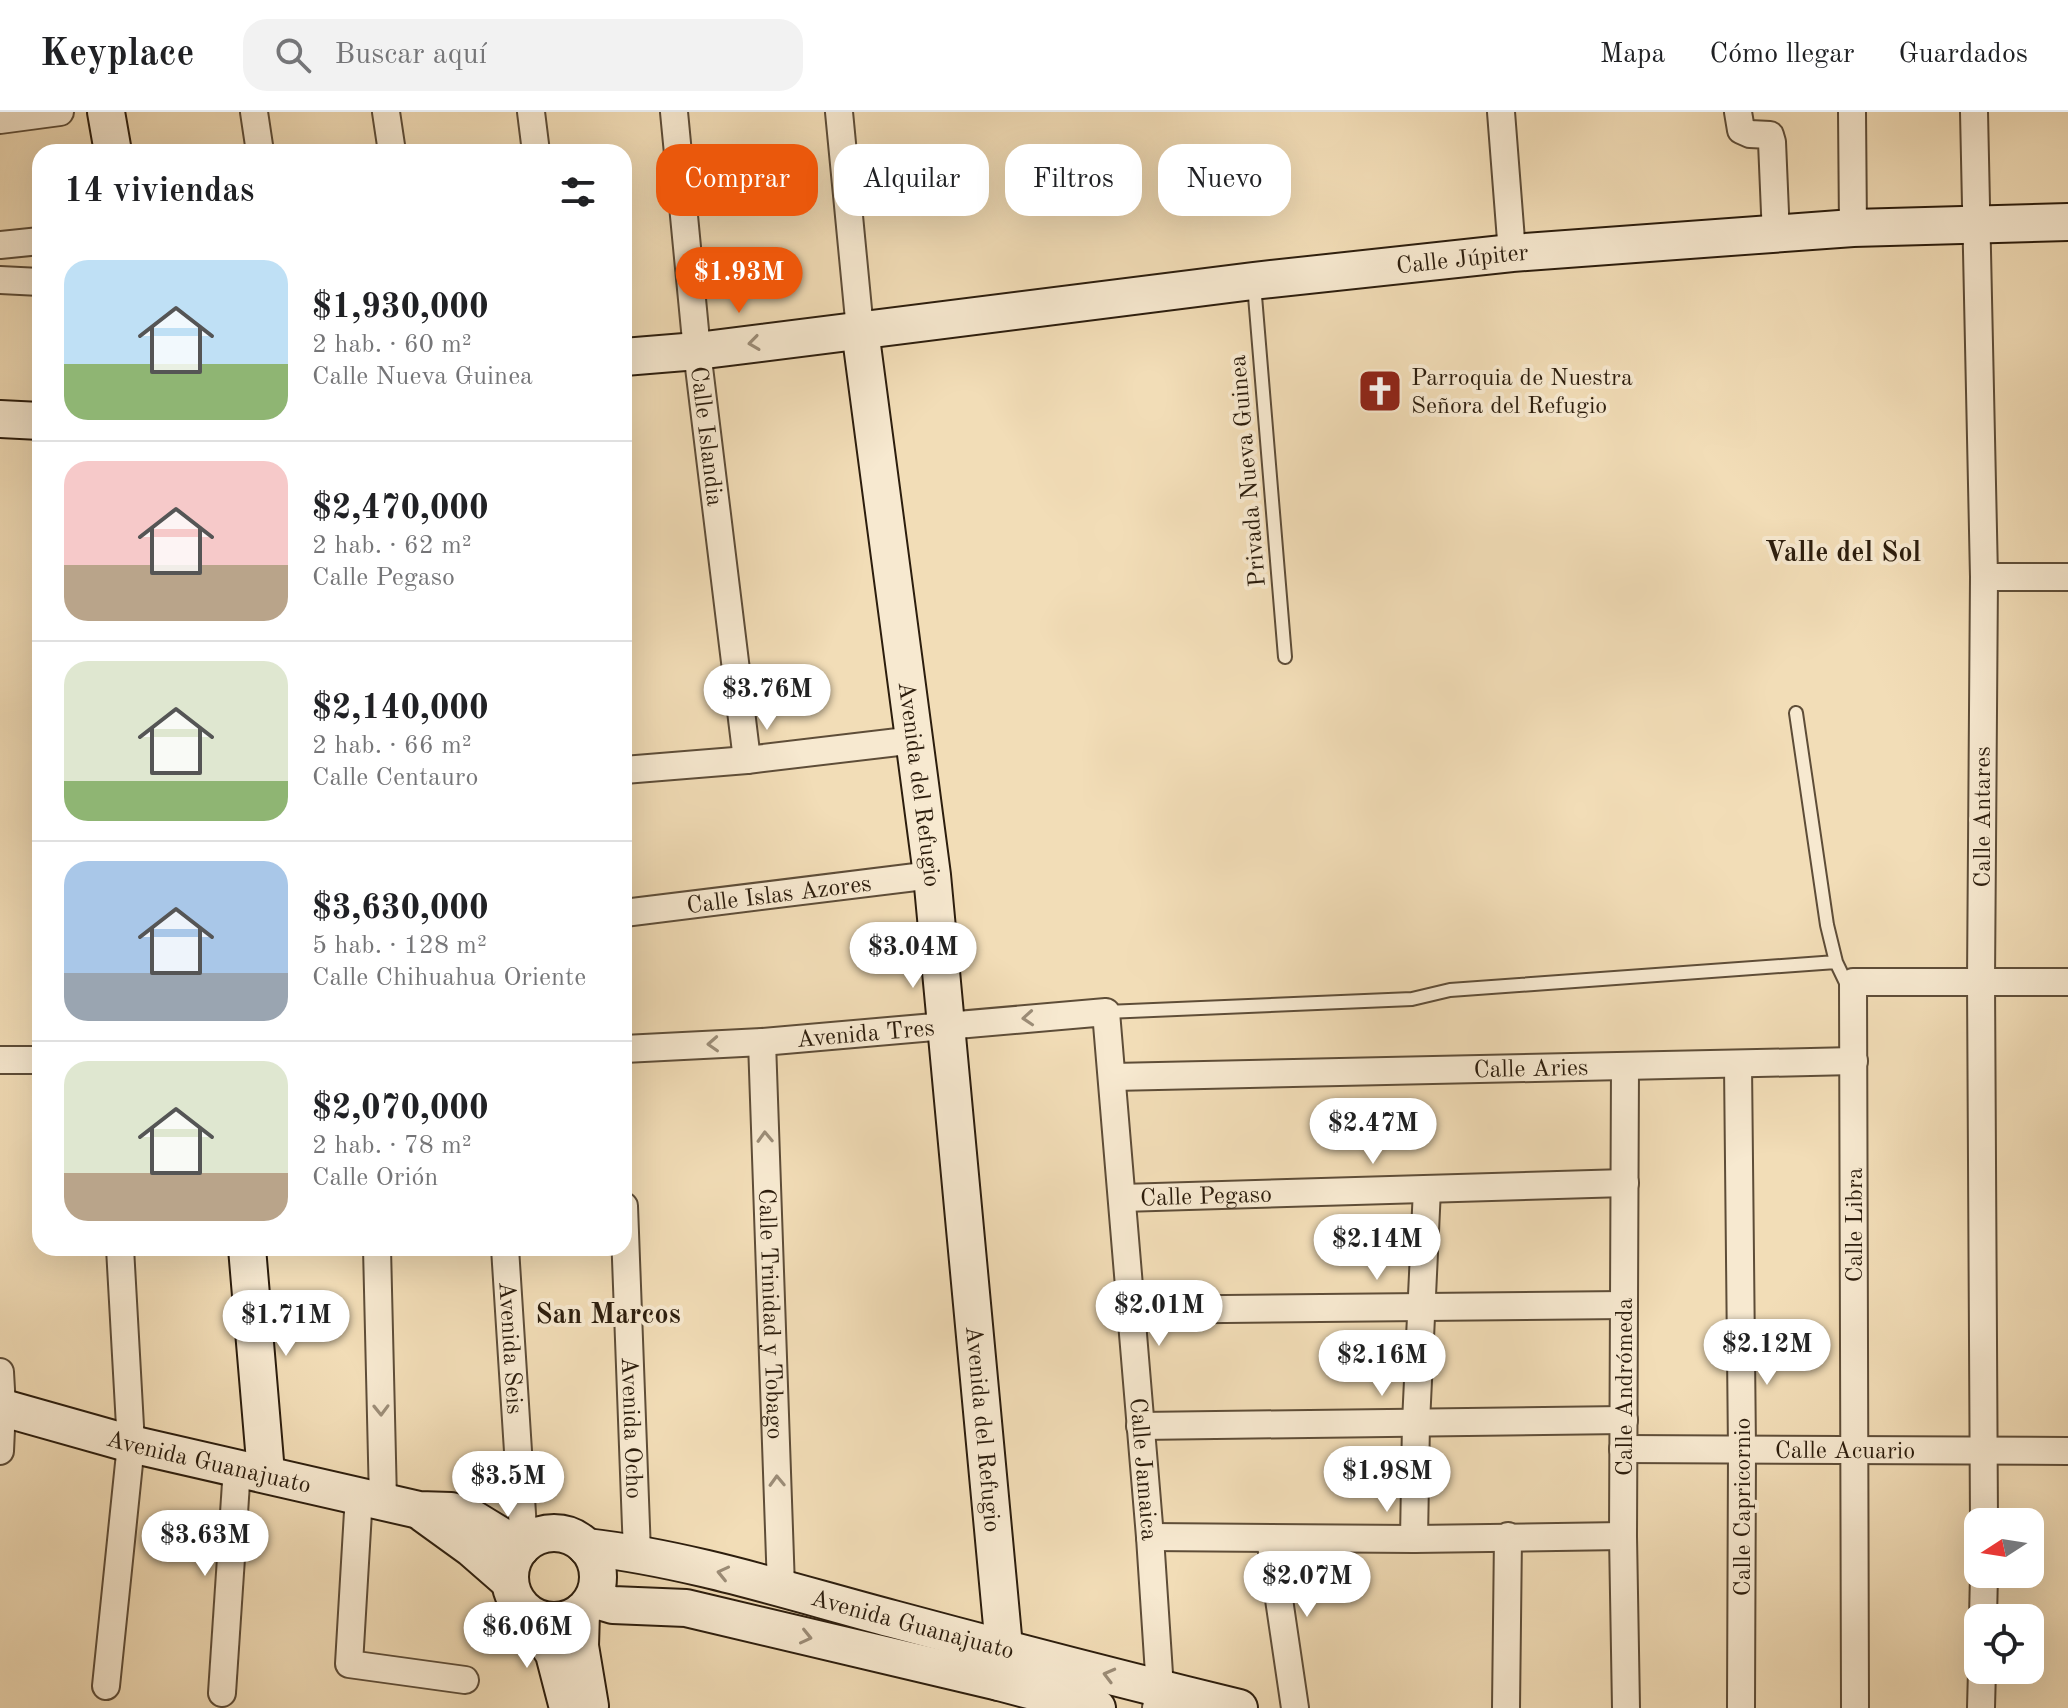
<!DOCTYPE html>
<html lang="es">
<meta charset="utf-8">
<style>
:root{--surface:#fff;--page:#f2f2f2;--text:#202124;--muted:#757577;--line:#e0e0e0;--accent:#ea580c}
body{margin:0;font-family:"Old Standard TT",serif;background:var(--page);color:var(--text);height:100vh;display:flex;flex-direction:column;font-size:30px;white-space:nowrap}
*{box-sizing:border-box;margin:0}
p{font-size:26px;color:var(--muted)}
.icon{flex:none;width:44px;height:44px;fill:none;stroke:currentColor;stroke-width:2;stroke-linecap:round;stroke-linejoin:round}
.map{position:relative;flex:1;overflow:hidden}
.details{position:absolute;left:32px;top:32px;width:600px;height:1112px;display:flex;flex-direction:column;background:var(--surface);border-radius:24px;box-shadow:0 8px 32px #0002}
.details>*{flex:none}
.top-card{position:absolute;left:656px;top:32px;width:760px;height:72px;display:flex;gap:16px}
.needle{width:52px;rotate:258deg}
.fabs{position:absolute;left:1964px;top:1396px;display:grid;gap:16px}
.fabs a{display:grid;place-items:center;width:80px;height:80px;border-radius:16px;background:var(--surface);box-shadow:0 8px 32px #0002;font-size:40px}
.price{position:absolute;translate:-50% -68px;padding:0 18px;border-radius:28px;background:#fff;color:#222;font-size:26px;line-height:52px;filter:drop-shadow(0 2px 4px #0008)}
.price::after{content:'';position:absolute;left:50%;top:48px;width:24px;height:18px;margin-left:-12px;background:inherit;clip-path:polygon(0 0,100% 0,50% 100%)}
.price.active{background:var(--accent);color:#fff}
ul{padding:0;list-style:none}
li{display:flex;align-items:center;gap:24px;height:200px;padding:0 32px}
li+li{border-top:2px solid var(--line)}
li span{display:grid;place-items:center;flex:none;width:224px;height:160px;border-radius:24px;color:#555}
li>.icon{margin-inline-start:auto}
span .icon{width:96px;height:96px;fill:#fffc;stroke-width:1}
li b{font-size:34px}
h2{display:flex;justify-content:space-between;align-items:center;height:96px;padding:0 32px;font-size:34px}
.pill{padding:0 28px;border-radius:24px;background:var(--surface);box-shadow:0 8px 32px #0002;font-size:28px;line-height:72px}
.pill.active{background:var(--accent);color:#fff}
header{display:flex;align-items:center;gap:48px;box-sizing:border-box;height:112px;padding:0 40px;background:var(--surface);border-bottom:2px solid var(--line)}
header strong{font-size:38px}
nav{display:flex;gap:44px;margin-inline-start:auto;font-size:28px}
.search{width:560px;height:72px;background:var(--page);display:flex;align-items:center;gap:20px;box-sizing:border-box;padding:0 28px;border-radius:24px;color:var(--muted);font-size:30px}
.map>svg:first-child{display:block}
.lines{fill:none;stroke-linecap:round;stroke-linejoin:round}
.lane-casing{stroke:#5e4d38;stroke-width:16}
.street-casing{stroke:#5e4d38;stroke-width:30}
.secondary-casing{stroke:#2c1d0d;stroke-width:40}
.lane{stroke:#f7e9d0;stroke-width:12}
.street{stroke:#f7e9d0;stroke-width:26}
.secondary{stroke:#f7e9d0;stroke-width:36}
.oneway{stroke:#9c8d78}
.labels{text-anchor:middle;stroke-width:8;stroke-linejoin:round;paint-order:stroke}
.street-label{font-size:24px;fill:#2c1d0d;stroke:#f7e9d0}
.poi-label{font-size:24px;fill:#2c1d0d;stroke:#f7e9d0;text-anchor:start}
.quarter-label{font-size:28px;font-weight:bold;fill:#2c1d0d;stroke:#f7e9d0}
</style>
<header>
<strong>Keyplace</strong>
<div class="search"><svg class="icon" aria-label="search" viewBox="0 0 24 24"><circle cx="10" cy="10" r="6"/><path d="M15 15l6 6"/></svg>Buscar aquí</div>
<nav><a>Mapa</a><a>Cómo llegar</a><a>Guardados</a></nav>
</header>
<div class="map">
<svg width="2068" height="1596" viewBox="0 0 2068 1596">
<rect width="100%" height="100%" fill="#f2ddb7"/>
<filter id="stains"><feTurbulence type="fractalNoise" baseFrequency=".0025" numOctaves="4"/><feColorMatrix values="0 0 0 0 .2 0 0 0 0 .09 0 0 0 0 .02 0 0 0 .5 -.17"/></filter>
<radialGradient id="worn" r=".72"><stop offset=".6" stop-color="#630" stop-opacity="0"/><stop offset="1" stop-color="#630" stop-opacity=".3"/></radialGradient>
<g class="lines">
<!-- lane casing -->
<g class="lane-casing">
<path id="lane" d="M 1254,172 L 1285,545
M 1796,601 L 1827,813 L 1836,850 L 1848,875
M 1106,900 L 1412,887 L 1450,878 L 1836,850"/>
</g>
<!-- street casing -->
<g class="street-casing">
<g id="street">
<path d="M 254,0 L 260,40"/>
<path d="M 386,0 L 392,40"/>
<path d="M 531,0 L 536,40"/>
<path id="s1" d="M 674,0 L 697,239 L 747,648"/>
<path d="M 839,0 L 860,218"/>
<path d="M 1501,0 L 1512,141"/>
<path d="M 1738,0 L 1741,18 L 1750,22 L 1770,23 L 1772,30 L 1776,124"/>
<path d="M 1852,0 L 1853,116"/>
<path d="M 1974,0 L 1984,465 L 1981,868 L 1984,1410"/>
<path d="M 0,8 L 60,0"/>
<path d="M 0,133 L 40,129"/>
<path d="M 0,168 L 40,170"/>
<path d="M 1984,465 L 2068,465"/>
<path d="M 624,658 L 747,648 L 915,628"/>
<path id="s2" d="M 624,801 L 932,763"/>
<path id="s3" d="M 762,930 L 781,1475"/>
<path id="s4" d="M 624,937 L 762,930 L 1106,900 L 1150,1425 L 1160,1577 L 1156,1596"/>
<path d="M 0,948 L 40,948"/>
<path d="M 1738,953 L 1742,1337 L 1741,1596"/>
<path d="M 1625,955 L 1623,1424 L 1626,1596"/>
<path id="s5" d="M 1113,965 L 1854,949"/>
<path id="s6" d="M 1122,1086 L 1625,1071"/>
<path id="s7" d="M 624,1094 L 637,1441"/>
<path d="M 377,1136 L 383,1388"/>
<path id="s8" d="M 505,1136 L 524,1433"/>
<path d="M 1131,1198 L 1624,1193"/>
<path d="M 0,1260 L 2,1295 L 0,1339"/>
<path d="M 1140,1314 L 1624,1308"/>
<path id="s9" d="M 1623,1337 L 2068,1339"/>
<path d="M 359,1383 L 349,1552 L 465,1568"/>
<path d="M 1150,1425 L 1414,1427 L 1623,1424"/>
<path d="M 1270,1426 L 1295,1596"/>
<path d="M 1414,1427 L 1416,1311 L 1427,1077"/>
<path d="M 1983,1506 L 1984,1462"/>
<path d="M 106,1574 L 131,1332 L 120,1136"/>
<path d="M 222,1581 L 237,1356"/>
<path d="M 1506,1596 L 1508,1424"/>
<path d="M 1855,1596 L 1853,870 L 2068,870"/>
<path d="M 1981,1596 L 1982,1558"/>
</g>
</g>
<!-- secondary casing -->
<g class="secondary-casing">
<g id="secondary">
<path d="M 106,0 L 113,40"/>
<path id="s10" d="M 860,218 L 932,763 L 1004,1535 L 999,1570"/>
<path id="s11" d="M 624,245 L 697,239 L 1253,169 L 1512,141 L 1853,116 L 2068,110"/>
<path d="M 0,307 L 40,309"/>
<path d="M 247,1136 L 266,1361"/>
<path id="s12" d="M 0,1295 L 131,1332 L 419,1398 L 451,1399 L 470,1405 L 521,1436"/>
<path d="M 424,1402 L 471,1436 L 510,1470"/>
<circle cx="554" cy="1465" r="44"/>
<path id="s13" d="M 586,1435 C 691,1447 791,1480 893,1507 C 1008,1538 1124,1568 1239,1596"/>
<path d="M 593,1487 L 613,1493 L 686,1496 L 999,1570 L 1097,1596"/>
<path d="M 581,1500 L 580,1534 L 590,1594"/>
<path d="M 529,1502 L 554,1542 L 568,1596"/>
</g>
</g>
<!-- lane -->
<use href="#lane" class="lane"/>
<!-- street -->
<use href="#street" class="street"/>
<!-- secondary -->
<use href="#secondary" class="secondary"/>
</g>
<!-- one-way arrows -->
<defs><path id="oneway-chevron" d="M-2-3.5L2.5 0L-2 3.5" fill="none" stroke-width="1.6" stroke-linecap="round" stroke-linejoin="round" transform="scale(2)"/></defs>
<g class="oneway">
<use href="#oneway-chevron" transform="translate(754 231) rotate(172)"/>
<use href="#oneway-chevron" transform="translate(1028 906) rotate(176)"/>
<use href="#oneway-chevron" transform="translate(713 932) rotate(177)"/>
<use href="#oneway-chevron" transform="translate(765 1025) rotate(-92)"/>
<use href="#oneway-chevron" transform="translate(381 1298) rotate(89)"/>
<use href="#oneway-chevron" transform="translate(777 1369) rotate(-92)"/>
<use href="#oneway-chevron" transform="translate(723 1461) rotate(-167)"/>
<use href="#oneway-chevron" transform="translate(806 1525) rotate(13)"/>
<use href="#oneway-chevron" transform="translate(1109 1563) rotate(-165)"/>
</g>
<!-- icons -->
<defs>
<g id="church-square" transform="scale(2.3)"><rect x="-9" y="-9" width="18" height="18" rx="4" fill="#8f2418" stroke="#f7e9d0"/><path d="M-1.2-6h2.4v3.5h3.3v2.4h-3.3V6h-2.4V-.1h-3.3v-2.4h3.3Z" fill="#fff"/></g>
</defs>
<g fill-rule="evenodd">
<use href="#church-square" x="1380" y="279"/>
</g>
<g class="labels">
<!-- street labels -->
<g class="street-label">
<text dy="8" stroke="none"><textPath href="#s11" startOffset="844">Calle Júpiter</textPath></text>
<text dy="8" stroke="none"><textPath href="#s1" startOffset="326">Calle Islandia</textPath></text>
<text transform="translate(1247 359) rotate(-95)" y="8">Privada Nueva Guinea</text>
<text dy="8" stroke="none"><textPath href="#s10" startOffset="458">Avenida del Refugio</textPath></text>
<text transform="translate(1982 705) rotate(-90)" y="8">Calle Antares</text>
<text dy="8" stroke="none"><textPath href="#s2" startOffset="156">Calle Islas Azores</textPath></text>
<text dy="8" stroke="none"><textPath href="#s4" startOffset="242">Avenida Tres</textPath></text>
<text dy="8" stroke="none"><textPath href="#s5" startOffset="418">Calle Aries</textPath></text>
<text dy="8" stroke="none"><textPath href="#s6" startOffset="84">Calle Pegaso</textPath></text>
<text transform="translate(1854 1113) rotate(-90)" y="8">Calle Libra</text>
<text dy="8" stroke="none"><textPath href="#s3" startOffset="272">Calle Trinidad y Tobago</textPath></text>
<text dy="8" stroke="none"><textPath href="#s8" startOffset="100">Avenida Seis</textPath></text>
<text transform="translate(1624 1275) rotate(-90)" y="8">Calle Andrómeda</text>
<text dy="8" stroke="none"><textPath href="#s7" startOffset="222">Avenida Ocho</textPath></text>
<text dy="8" stroke="none"><textPath href="#s10" startOffset="1106">Avenida del Refugio</textPath></text>
<text dy="8" stroke="none"><textPath href="#s9" startOffset="222">Calle Acuario</textPath></text>
<text dy="8" stroke="none"><textPath href="#s12" startOffset="216">Avenida Guanajuato</textPath></text>
<text dy="8" stroke="none"><textPath href="#s4" startOffset="942">Calle Jamaica</textPath></text>
<text transform="translate(1742 1395) rotate(-90)" y="8">Calle Capricornio</text>
<text dy="8" stroke="none"><textPath href="#s13" startOffset="336">Avenida Guanajuato</textPath></text>
</g>
<!-- poi labels -->
<g class="poi-label">
<text x="1411" y="273">Parroquia de Nuestra<tspan x="1411" dy="28">Señora del Refugio</tspan></text>
</g>
<!-- quarter labels -->
<g class="quarter-label">
<text x="1843" y="449">Valle del Sol</text>
<text x="608" y="1211">San Marcos</text>
</g>
</g>
<rect width="100%" height="100%" filter="url(#stains)"/>
<rect width="100%" height="100%" fill="url(#worn)"/>
</svg>
<div class="fabs">
<a><svg class="needle" viewBox="-14 -14 28 28"><path d="M0-13l5 13h-10z" fill="#e53935"/><path d="M0 13l5-13h-10z" fill="#757577"/></svg></a>
<a><svg class="icon" aria-label="locate" viewBox="0 0 24 24"><circle cx="12" cy="12" r="6"/><path d="M12 2v4M12 18v4M2 12h4M18 12h4"/></svg></a>
</div>
<b class="price active" style="left:739px;top:203px">$1.93M</b>
<b class="price" style="left:767px;top:620px">$3.76M</b>
<b class="price" style="left:913px;top:878px">$3.04M</b>
<b class="price" style="left:1373px;top:1054px">$2.47M</b>
<b class="price" style="left:1377px;top:1170px">$2.14M</b>
<b class="price" style="left:1159px;top:1236px">$2.01M</b>
<b class="price" style="left:286px;top:1246px">$1.71M</b>
<b class="price" style="left:1767px;top:1275px">$2.12M</b>
<b class="price" style="left:1382px;top:1286px">$2.16M</b>
<b class="price" style="left:1387px;top:1402px">$1.98M</b>
<b class="price" style="left:508px;top:1407px">$3.5M</b>
<b class="price" style="left:205px;top:1466px">$3.63M</b>
<b class="price" style="left:1307px;top:1507px">$2.07M</b>
<b class="price" style="left:527px;top:1558px">$6.06M</b>
<div class="top-card">
<a class="pill active">Comprar</a>
<a class="pill">Alquilar</a>
<a class="pill">Filtros</a>
<a class="pill">Nuevo</a>
</div>
<section class="details">
<h2>14 viviendas<svg class="icon" aria-label="filters" viewBox="0 0 24 24"><path d="M4 7h16M4 17h16"/><circle cx="9" cy="7" r="2"/><circle cx="15" cy="17" r="2"/></svg></h2>
<ul>
<li><span style="background:linear-gradient(#bfe0f5 65%,#8fb573 0)"><svg class="icon" aria-label="home" viewBox="0 0 24 24"><path d="M3 11l9-7 9 7M6 9v11h12V9"/></svg></span><div><b>$1,930,000</b><p>2 hab. · 60 m²</p><p>Calle Nueva Guinea</p></div></li>
<li><span style="background:linear-gradient(#f6c9c9 65%,#b9a48a 0)"><svg class="icon" aria-label="home" viewBox="0 0 24 24"><path d="M3 11l9-7 9 7M6 9v11h12V9"/></svg></span><div><b>$2,470,000</b><p>2 hab. · 62 m²</p><p>Calle Pegaso</p></div></li>
<li><span style="background:linear-gradient(#dfe7d0 75%,#8fb573 0)"><svg class="icon" aria-label="home" viewBox="0 0 24 24"><path d="M3 11l9-7 9 7M6 9v11h12V9"/></svg></span><div><b>$2,140,000</b><p>2 hab. · 66 m²</p><p>Calle Centauro</p></div></li>
<li><span style="background:linear-gradient(#a9c7e8 70%,#9aa5b1 0)"><svg class="icon" aria-label="home" viewBox="0 0 24 24"><path d="M3 11l9-7 9 7M6 9v11h12V9"/></svg></span><div><b>$3,630,000</b><p>5 hab. · 128 m²</p><p>Calle Chihuahua Oriente</p></div></li>
<li><span style="background:linear-gradient(#dfe7d0 70%,#b9a48a 0)"><svg class="icon" aria-label="home" viewBox="0 0 24 24"><path d="M3 11l9-7 9 7M6 9v11h12V9"/></svg></span><div><b>$2,070,000</b><p>2 hab. · 78 m²</p><p>Calle Orión</p></div></li>
</ul>
</section>
</div>
